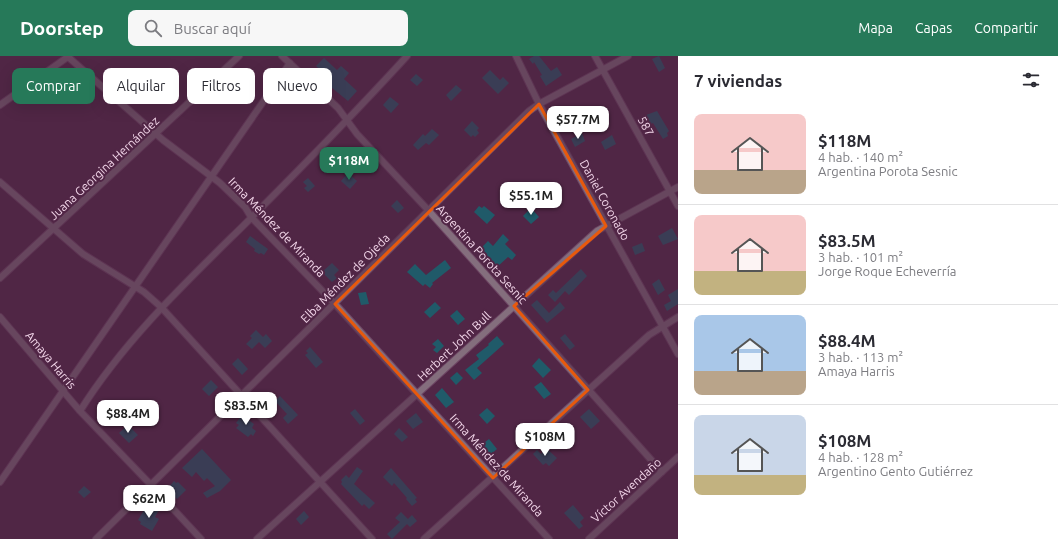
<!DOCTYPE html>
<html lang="es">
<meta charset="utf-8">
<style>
body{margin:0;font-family:Ubuntu,sans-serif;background:#f7f7f7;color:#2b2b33;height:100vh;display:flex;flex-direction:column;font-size:15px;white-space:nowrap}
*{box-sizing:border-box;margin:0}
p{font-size:13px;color:#7c7c81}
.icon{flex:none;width:22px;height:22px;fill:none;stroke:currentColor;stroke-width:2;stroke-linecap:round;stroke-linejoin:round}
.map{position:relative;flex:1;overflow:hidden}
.side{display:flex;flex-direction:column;background:#fff;width:380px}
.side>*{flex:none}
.hud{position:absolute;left:12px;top:12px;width:380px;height:36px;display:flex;gap:8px}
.price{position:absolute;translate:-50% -34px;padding:0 9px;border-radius:8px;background:#fff;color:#222;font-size:13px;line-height:26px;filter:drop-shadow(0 1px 2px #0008)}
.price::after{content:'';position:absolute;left:50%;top:24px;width:12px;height:9px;margin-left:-6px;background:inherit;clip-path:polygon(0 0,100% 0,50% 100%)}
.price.selected{background:#267959;color:#fff}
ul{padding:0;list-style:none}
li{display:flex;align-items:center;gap:12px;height:100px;padding:0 16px}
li+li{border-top:1px solid #e1e1e2}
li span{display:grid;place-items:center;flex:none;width:112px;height:80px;border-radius:8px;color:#555}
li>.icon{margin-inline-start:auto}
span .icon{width:48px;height:48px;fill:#fffc;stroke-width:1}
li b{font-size:17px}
h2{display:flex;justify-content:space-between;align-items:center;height:48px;padding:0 16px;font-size:17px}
.pill{padding:0 14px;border-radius:8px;background:#fff;box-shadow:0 4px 16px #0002;font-size:14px;line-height:36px}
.pill.selected{background:#267959;color:#fff}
header{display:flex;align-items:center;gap:24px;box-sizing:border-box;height:56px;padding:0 20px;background:#267959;color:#fff}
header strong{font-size:19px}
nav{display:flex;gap:22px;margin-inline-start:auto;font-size:14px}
.search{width:280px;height:36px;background:#f7f7f7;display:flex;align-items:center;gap:10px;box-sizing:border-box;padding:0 14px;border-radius:8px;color:#7c7c81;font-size:15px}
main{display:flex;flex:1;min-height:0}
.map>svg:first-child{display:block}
.building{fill:#205a69}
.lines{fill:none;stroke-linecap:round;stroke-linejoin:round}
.street-casing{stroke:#6e4664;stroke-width:8}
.street{stroke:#846e7d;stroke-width:6}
.marked{fill:none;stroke:#e8590c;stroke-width:3;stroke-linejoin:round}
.labels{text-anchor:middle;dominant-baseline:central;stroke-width:4;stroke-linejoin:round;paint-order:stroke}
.street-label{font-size:12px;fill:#f3d7ea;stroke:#512646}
</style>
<header>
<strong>Doorstep</strong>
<div class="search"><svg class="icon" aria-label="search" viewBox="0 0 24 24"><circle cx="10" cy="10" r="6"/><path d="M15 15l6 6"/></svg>Buscar aquí</div>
<nav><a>Mapa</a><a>Capas</a><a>Compartir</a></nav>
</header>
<main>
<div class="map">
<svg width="678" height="483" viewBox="0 0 678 483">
<rect width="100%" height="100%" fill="#512646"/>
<path class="building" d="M534 0H539L551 15 557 11 562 19 546 30 540 20 542 19 534 6 533 8 529 3Z
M659 0 665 12 659 16 652 3Z
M324 2 337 14 341 10 349 17 344 23 357 35 348 45 326 27 330 23 316 10Z
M490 14 500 24 503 21 509 27 498 38 482 22Z
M416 18 423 24 417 30 410 24Z
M456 29 462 34 451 45 446 39Z
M390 41 399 48 391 57 383 49Z
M657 55 669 75 667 77 668 80 663 83 653 67 649 69 646 65 648 63 646 59Z
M472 65 479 72 477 74 479 77 475 81 473 79 471 81 464 74Z
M432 73 439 79 429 89 426 87 418 94 413 89 423 78 425 80Z
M582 77 585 85 575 91 571 83Z
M612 79 616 88 605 94 601 86Z
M348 117 357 125 350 133 341 125Z
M308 122 315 130 308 136 304 132 307 130 303 126Z
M527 129 543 145 538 149 522 134Z
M397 144 404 152 398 157 391 150Z
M479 150 482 152 484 150 495 159 487 168 474 156Z
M531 152 539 161 531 168 523 160Z
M672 172 678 183 663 189 658 180Z
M503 178 509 184 505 188 516 199 512 204 508 201 496 212 479 194 488 185 493 190Z
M250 180 268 193 264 199 261 197 259 198 254 195 255 193 246 186Z
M642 187 645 195 635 199 632 191Z
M445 204 451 212 432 227 433 228 430 232 425 228 423 230 407 216 415 208 426 219Z
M332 207 339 214 334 219 337 222 332 226 322 216Z
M581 213 587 220 569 239 565 235 555 246 548 239 553 234 556 237Z
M659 223 665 234 658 239 652 228Z
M678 233V248L667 255 664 249 671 245 668 239Z
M366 236 369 248 361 249 358 237Z
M537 244 549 257 560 246 565 252 547 267 531 249Z
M435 246 441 252 430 262 424 256Z
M457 254 465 263 458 269 450 260Z
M256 274 263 281 266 278 272 285 265 292 259 286 252 293 246 288 252 282 250 280Z
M565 278 575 290 570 294 560 282Z
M497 280 504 288 477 312 482 317 474 324 465 314 479 303 476 299 489 289 488 288Z
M438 283 444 290 437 297 433 294 436 291 432 288Z
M310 291 323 306 316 312 305 299 308 297 306 295Z
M238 302 248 313 242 319 232 308Z
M539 302 551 314 543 322 532 310Z
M457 316 463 322 456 329 450 322Z
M211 324 218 331 209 340 202 333Z
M541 326 551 338 544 343 534 331Z
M442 332 454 346 446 352 435 339Z
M280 340 298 359 288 368 283 362 287 358 275 345Z
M487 352 495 360 487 368 479 359Z
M355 353 365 365 360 369 350 357Z
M589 353 600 365 591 373 580 361Z
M416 357 423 366 413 373 406 365Z
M242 359 254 368 252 372 256 375 253 380 251 378 248 381 236 372 239 369 236 367Z
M128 369 138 379 129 387 119 377Z
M399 372 408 381 402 386 394 378Z
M489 383 497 393 489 400 480 390Z
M546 392 557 402 549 410 546 407 543 409 533 398 537 394 541 398Z
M202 393 231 424 220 435 207 442 203 437 215 430 207 422 204 425 196 416 192 421 182 412Z
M357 411 363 415 354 428 375 447 369 453 364 448 362 450 341 428 342 426 341 424 346 419 349 422Z
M391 412 417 442 415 443 417 446 412 450 406 443 407 442 394 427 392 430 383 421Z
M174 425 176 427 178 426 186 434 177 443 167 433Z
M84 430 91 436 84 442 78 436Z
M573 449 584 462 580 466 583 470 579 473 564 457Z
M152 450 159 454 155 461 159 463 152 475 140 468 141 466 138 464 144 454 148 456Z
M304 455 309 461 301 469 296 463Z
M401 456 408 463 412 459 417 465 410 471 407 468 392 483 387 478 400 466 395 462Z"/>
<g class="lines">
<defs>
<path id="street" d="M67 0 163 84 220 127 245 151 251 161 335 248 549 483
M282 0 338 52 357 78 429 155 662 416
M516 0 539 48 678 298
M595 0 678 150
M0 49 69 0
M0 126 83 198 144 236 161 251 372 483
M0 222 239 0
M0 261 80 355 151 429 201 483
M80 355C124 285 184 228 243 170 299 114 354 58 407 0
M0 426 290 7
M96 483 529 55 539 48 628 0
M257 483 597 175 678 131
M424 483 649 279 678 261
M589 483 678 401"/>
</defs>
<use href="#street" class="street-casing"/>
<use href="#street" class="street"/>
</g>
<path d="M0 0H678V483H0ZM539 48 606 170 514 250 588 334 493 422 335 248Z" fill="#512646" fill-opacity=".55" fill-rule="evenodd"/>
<path class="marked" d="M539 48 606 170 514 250 588 334 493 422 335 248Z"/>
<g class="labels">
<g class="street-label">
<text transform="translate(646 70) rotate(61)">587</text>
<text transform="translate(104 112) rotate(-43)">Juana Georgina Hernández</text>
<text transform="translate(605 144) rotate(61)">Daniel Coronado</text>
<text transform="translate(277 171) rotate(46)">Irma Méndez de Miranda</text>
<text transform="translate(482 198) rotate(48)">Argentina Porota Sesnic</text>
<text transform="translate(345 222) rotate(-45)">Elba Méndez de Ojeda</text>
<text transform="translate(454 290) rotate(-43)">Herbert John Bull</text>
<text transform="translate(51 304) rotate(50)">Amaya Harris</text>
<text transform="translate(497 409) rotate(48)">Irma Méndez de Miranda</text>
<text transform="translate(626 434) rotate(-42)">Víctor Avendaño</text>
</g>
</g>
</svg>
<b class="price" style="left:578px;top:84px">$57.7M</b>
<b class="price selected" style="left:349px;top:125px">$118M</b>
<b class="price" style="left:531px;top:160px">$55.1M</b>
<b class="price" style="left:246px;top:370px">$83.5M</b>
<b class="price" style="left:128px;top:378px">$88.4M</b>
<b class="price" style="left:545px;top:401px">$108M</b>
<b class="price" style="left:149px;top:463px">$62M</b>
<div class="hud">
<a class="pill selected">Comprar</a>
<a class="pill">Alquilar</a>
<a class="pill">Filtros</a>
<a class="pill">Nuevo</a>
</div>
</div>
<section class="side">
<h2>7 viviendas<svg class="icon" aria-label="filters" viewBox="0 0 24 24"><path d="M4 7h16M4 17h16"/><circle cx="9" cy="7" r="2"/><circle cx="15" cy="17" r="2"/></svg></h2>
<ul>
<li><span style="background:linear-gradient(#f6c9c9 70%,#b9a48a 0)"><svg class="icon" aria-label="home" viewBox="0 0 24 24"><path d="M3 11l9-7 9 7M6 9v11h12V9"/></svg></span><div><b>$118M</b><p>4 hab. · 140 m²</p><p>Argentina Porota Sesnic</p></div></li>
<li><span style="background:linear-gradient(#f6c9c9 70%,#c2b280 0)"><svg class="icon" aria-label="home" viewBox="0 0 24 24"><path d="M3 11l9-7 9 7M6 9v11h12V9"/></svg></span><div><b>$83.5M</b><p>3 hab. · 101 m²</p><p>Jorge Roque Echeverría</p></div></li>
<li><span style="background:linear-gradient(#a9c7e8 70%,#b9a48a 0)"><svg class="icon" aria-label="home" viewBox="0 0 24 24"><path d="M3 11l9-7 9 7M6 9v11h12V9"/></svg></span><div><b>$88.4M</b><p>3 hab. · 113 m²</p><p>Amaya Harris</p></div></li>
<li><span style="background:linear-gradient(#c9d6e8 75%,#c2b280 0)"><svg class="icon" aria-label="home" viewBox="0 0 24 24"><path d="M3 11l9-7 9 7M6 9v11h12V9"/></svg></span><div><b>$108M</b><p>4 hab. · 128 m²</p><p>Argentino Gento Gutiérrez</p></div></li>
</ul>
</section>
</main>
